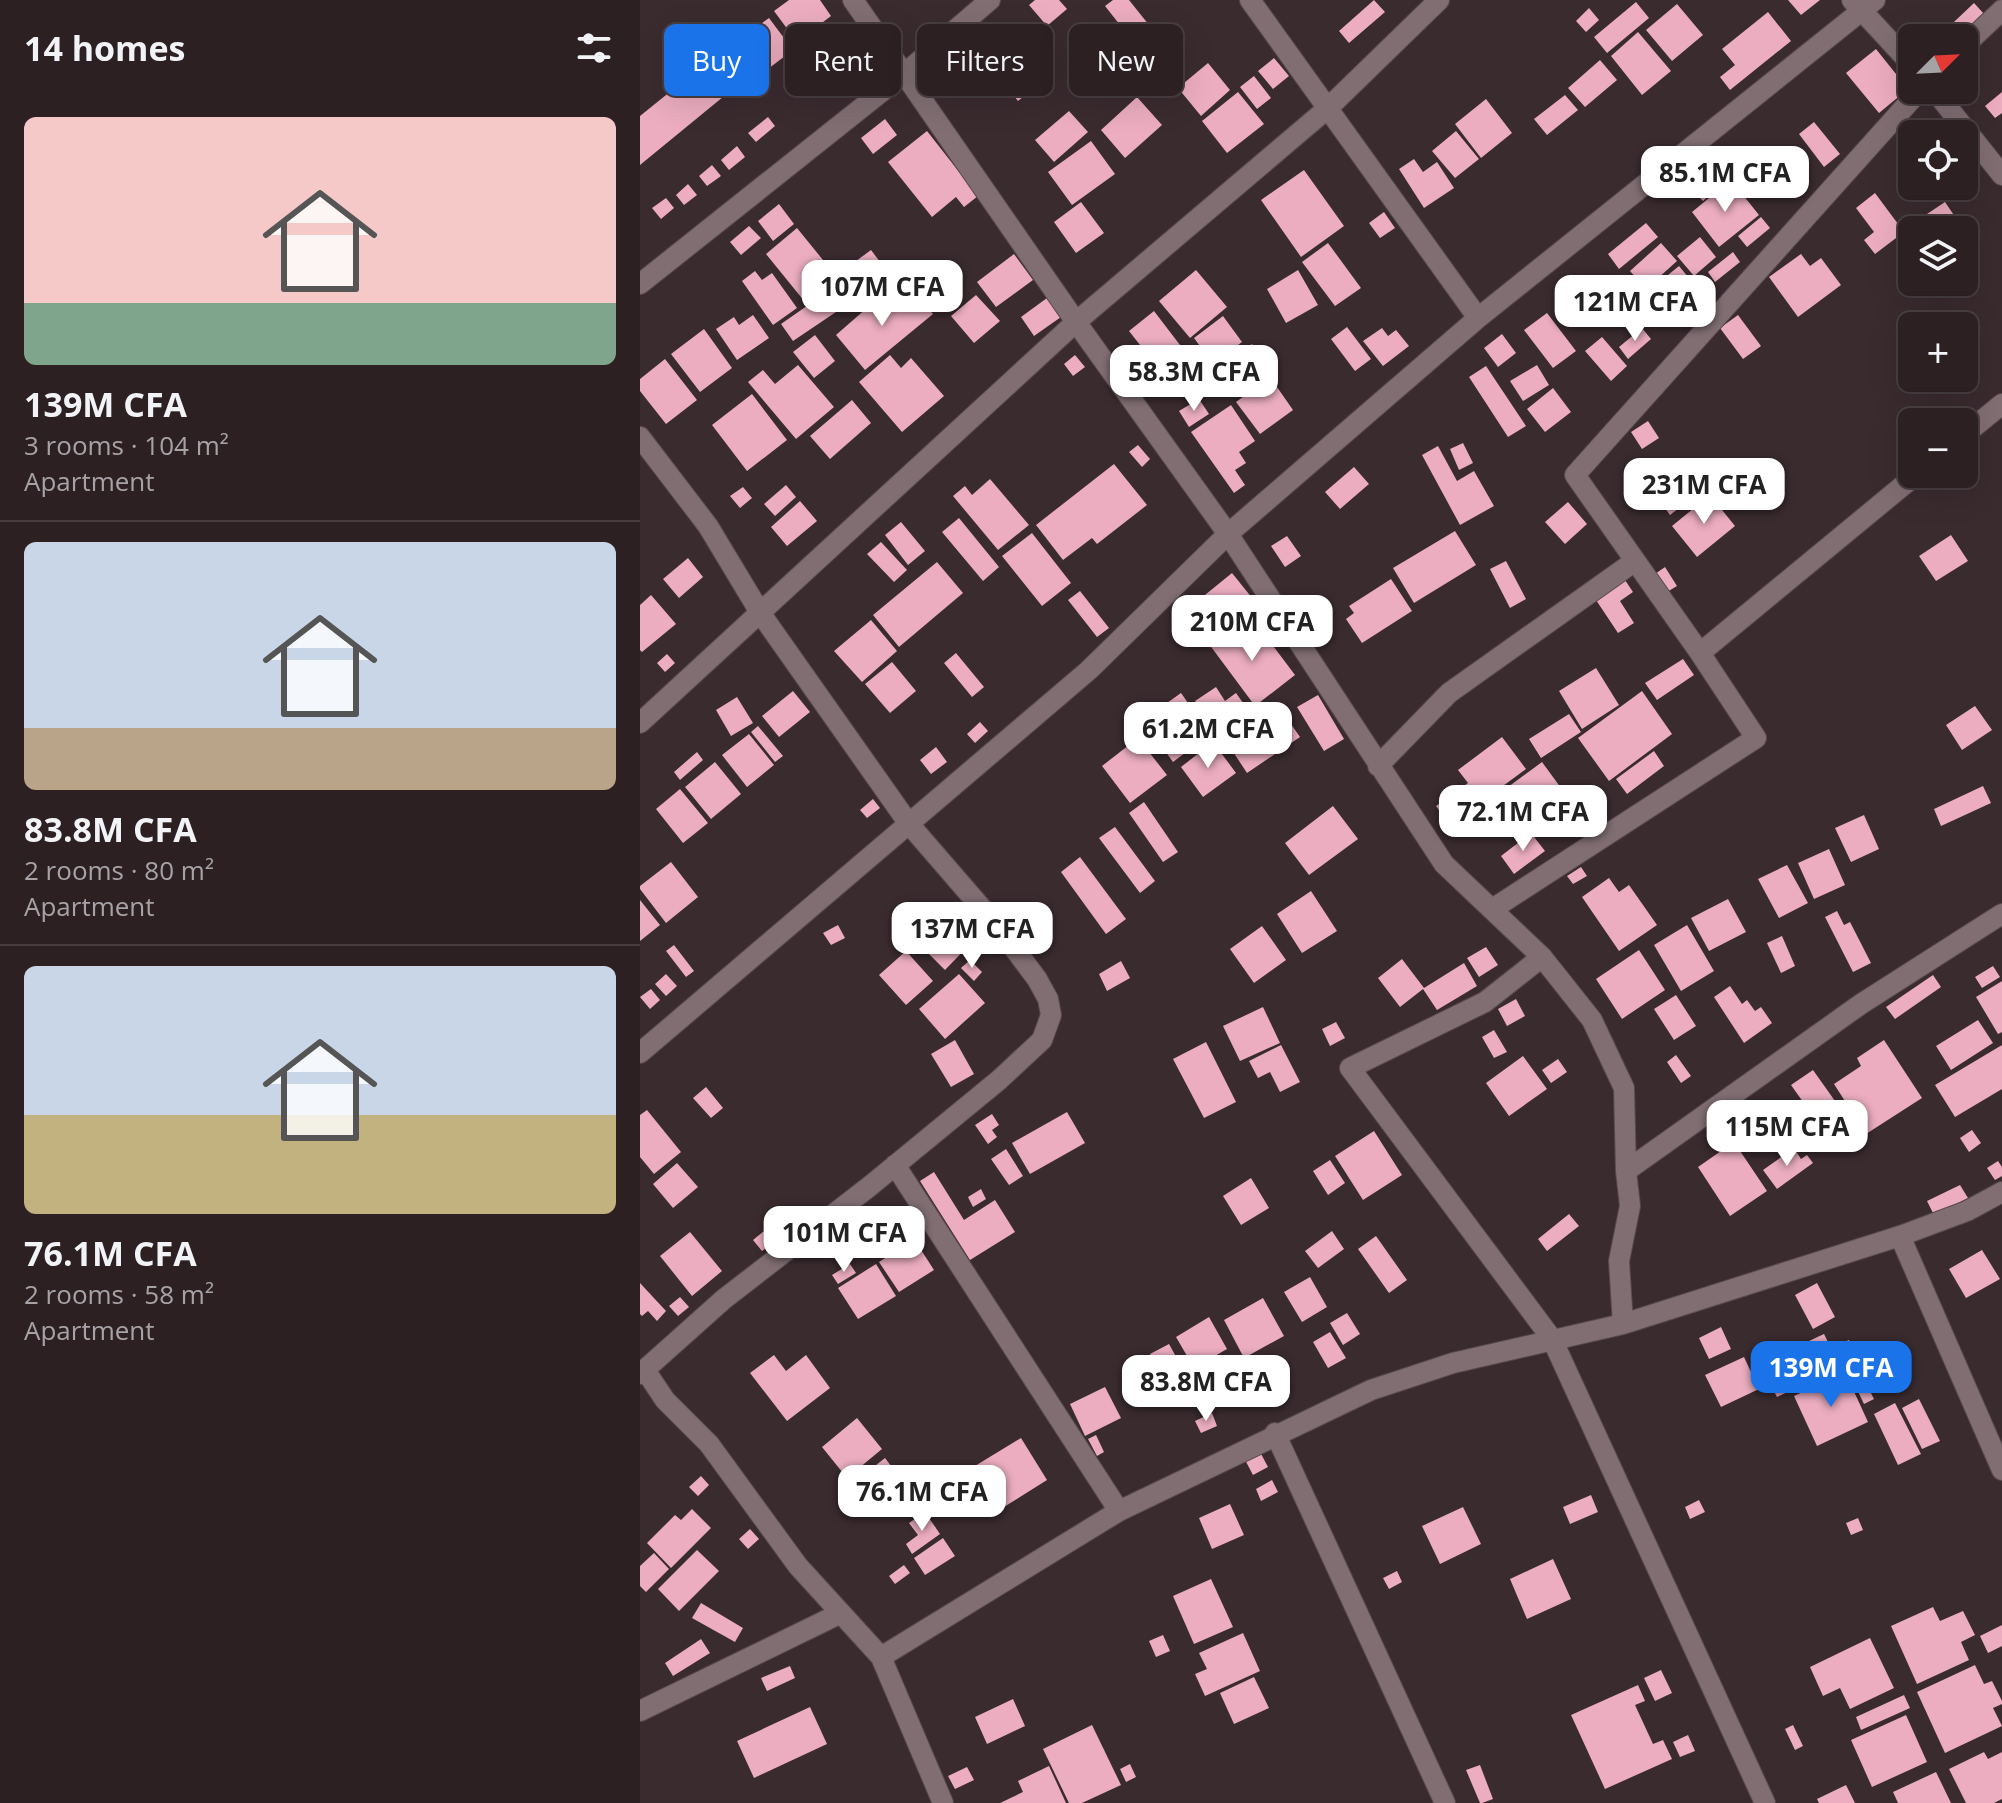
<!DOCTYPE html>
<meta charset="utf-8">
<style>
body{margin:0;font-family:"Open Sans",sans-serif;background:#382d30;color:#f1f3f6;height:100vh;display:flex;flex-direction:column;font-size:30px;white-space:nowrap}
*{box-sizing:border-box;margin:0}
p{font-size:26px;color:#a6a3a6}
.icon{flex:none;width:44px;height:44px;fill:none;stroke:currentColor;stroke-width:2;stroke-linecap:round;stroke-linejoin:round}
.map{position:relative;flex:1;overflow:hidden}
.panel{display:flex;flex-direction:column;background:#2c2023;width:640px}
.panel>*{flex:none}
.guide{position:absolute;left:24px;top:24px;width:760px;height:72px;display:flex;gap:16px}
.needle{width:52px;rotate:66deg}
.controls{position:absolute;left:1258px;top:24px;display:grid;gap:16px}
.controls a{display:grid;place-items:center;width:80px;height:80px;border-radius:12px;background:#2c2023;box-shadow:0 8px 32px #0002,0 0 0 2px #483e41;font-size:40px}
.price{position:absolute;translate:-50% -68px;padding:0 18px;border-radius:16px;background:#fff;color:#222;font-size:26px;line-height:52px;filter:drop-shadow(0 2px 4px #0008)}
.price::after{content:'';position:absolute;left:50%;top:48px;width:24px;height:18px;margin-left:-12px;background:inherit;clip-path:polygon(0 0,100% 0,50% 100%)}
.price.current{background:#1a73e8;color:#fff}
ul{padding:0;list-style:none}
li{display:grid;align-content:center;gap:16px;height:424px;padding:0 24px}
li+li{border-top:2px solid #483e41}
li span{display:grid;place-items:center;height:248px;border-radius:12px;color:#555}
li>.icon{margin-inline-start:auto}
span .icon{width:144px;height:144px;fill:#fffc;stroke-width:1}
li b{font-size:34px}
h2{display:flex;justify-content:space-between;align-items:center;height:96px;padding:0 24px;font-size:34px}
.tag{padding:0 28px;border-radius:12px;background:#2c2023;box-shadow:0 8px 32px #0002,0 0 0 2px #483e41;font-size:28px;line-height:72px}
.tag.current{background:#1a73e8;color:#fff}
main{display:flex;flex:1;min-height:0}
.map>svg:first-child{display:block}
.building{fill:#ebadbf}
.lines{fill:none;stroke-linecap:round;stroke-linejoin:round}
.minor-casing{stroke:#584a4e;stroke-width:22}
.minor{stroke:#806e73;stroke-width:20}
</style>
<main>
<section class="panel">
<h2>14 homes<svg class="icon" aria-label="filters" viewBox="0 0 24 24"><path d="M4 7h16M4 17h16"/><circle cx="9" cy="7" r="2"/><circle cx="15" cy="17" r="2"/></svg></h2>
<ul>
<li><span style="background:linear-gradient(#f6c9c9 75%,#7fa58c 0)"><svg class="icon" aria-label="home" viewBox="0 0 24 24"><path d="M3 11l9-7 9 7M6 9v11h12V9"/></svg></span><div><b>139M CFA</b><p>3 rooms · 104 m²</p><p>Apartment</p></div></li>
<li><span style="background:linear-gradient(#c9d6e8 75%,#b9a48a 0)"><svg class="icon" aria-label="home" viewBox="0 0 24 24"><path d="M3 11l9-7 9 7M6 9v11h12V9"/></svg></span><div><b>83.8M CFA</b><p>2 rooms · 80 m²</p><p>Apartment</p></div></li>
<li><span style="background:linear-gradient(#c9d6e8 60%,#c2b280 0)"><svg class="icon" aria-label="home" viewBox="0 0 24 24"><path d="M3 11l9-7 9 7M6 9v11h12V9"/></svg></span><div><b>76.1M CFA</b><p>2 rooms · 58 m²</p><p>Apartment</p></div></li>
</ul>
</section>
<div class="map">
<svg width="1362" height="1803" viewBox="0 0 1362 1803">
<rect width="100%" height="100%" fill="#3a2b2f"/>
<path class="building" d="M149 0H180L191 16 157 42 134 11Z
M395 0H419L427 9 407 26 389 5Z
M473 0H489L509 25 491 39 465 6Z
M734 0 745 12 709 43 699 31Z
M1148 0H1180L1161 15Z
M996 2 1009 18 967 53 954 37Z
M1334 3 1345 15 1321 38H1297Z
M1037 4 1063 35 1032 61 1006 30Z
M949 8 959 20 946 32 936 21Z
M1128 12 1151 41 1090 90 1080 77 1095 65 1082 49Z
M129 18 153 50 120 75 96 42Z
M515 30 542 66 521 81 495 44Z
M477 31 487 42 468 58 458 47Z
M998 32 1031 71 1002 95 971 56Z
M378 40 407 78 378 101 362 81 376 70 363 52Z
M88 45 111 74 0 165V116Z
M491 48 511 76 491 91 471 62Z
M1236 49 1268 89 1239 113 1206 73Z
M634 58 649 76 633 89 618 71Z
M960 60 977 80 945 107 928 88Z
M568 63 590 90 561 116 538 88Z
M614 76 631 98 617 109 600 87Z
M598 92 624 124 587 153 562 121Z
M1362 92V113L1355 118 1345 106Z
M925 95 938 110 907 135 894 119Z
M497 97 522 125 485 158 461 130Z
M846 99 872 133 841 158 815 124Z
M429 111 448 132 414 162 395 140Z
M128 117 135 126 116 142 108 133Z
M245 119 257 135 233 154 221 138Z
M1174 122 1200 154 1184 167 1159 134Z
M287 131 338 196 324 207 316 197 292 217 248 162Z
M816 131 839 159 815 178 792 151Z
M451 141 475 174 432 205 408 172Z
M97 146 105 157 89 170 81 160Z
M774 159 783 172 797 162 814 188 784 208 759 169Z
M1073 161 1088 178 1063 201 1047 184Z
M72 165 81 176 67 186 59 176Z
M664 170 704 226 661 257 621 200Z
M1091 180 1119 215 1079 247 1052 212Z
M48 184 57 195 44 205 36 195Z
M1235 193 1264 232 1235 254 1224 240 1234 232 1216 208Z
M26 198 34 208 21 219 12 208Z
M441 202 464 233 436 253 414 222Z
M1305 202 1324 230H1297L1287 214Z
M139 204 154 224 133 241 118 221Z
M744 212 755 228 740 238 729 223Z
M1121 217 1130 228 1107 247 1098 236Z
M1006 223 1018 237 979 269 968 254Z
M109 226 121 238 101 255 90 242Z
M157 228 196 276 165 302 126 254Z
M1060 237 1076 257 1054 276 1037 256Z
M688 243 721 288 695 306 662 262Z
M1021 243 1037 261 1006 289 990 271Z
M231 250 250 275 230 289 212 264Z
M1093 252 1100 262 1075 282 1068 272Z
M374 254 393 280 356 307 337 282Z
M1161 254 1170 266 1181 258 1201 285 1158 317 1129 277Z
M1039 266 1063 295 1030 323 1006 293Z
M556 270 587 307 550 338 519 301Z
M658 270 678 305 646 323 627 289Z
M115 271 122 280 132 273 157 308 133 325 102 281Z
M260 293 270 304 279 297 293 314 225 370 196 335 236 300 242 307Z
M184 294 196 312 153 341 141 324Z
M336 295 360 321 334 343 311 316Z
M407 298 421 317 394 336 381 317Z
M514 311 540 345 515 364 489 331Z
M907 313 936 351 913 368 884 330Z
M113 315 129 338 97 360 76 329 94 317 99 325Z
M1098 315 1121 346 1103 359 1080 328Z
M583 316 602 342 573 364 554 338Z
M707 327 731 359 715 371 691 339Z
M742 328 748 336 756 330 769 346 743 366 723 341Z
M1002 328 1011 339 988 359 979 347Z
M64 329 92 368 60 392 31 354Z
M862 334 876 353 858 367 844 348Z
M175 335 195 361 174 378 153 352Z
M962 337 987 366 971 381 945 351Z
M612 344 631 371 606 389 587 362Z
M250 355 261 368 271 358 304 396 262 432 219 382Z
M435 355 445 367 433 376 424 364Z
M25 359 57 400 26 424 0 391V379Z
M158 365 194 407 156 439 108 382 123 370 135 384Z
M897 365 909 385 883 401 870 381Z
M846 366 886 426 868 437 829 377Z
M630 377 653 410 620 434 596 402Z
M913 388 931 412 905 432 887 409Z
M112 394 147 440 107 471 72 425Z
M559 399 569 414 549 427 539 411Z
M212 400 231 423 190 459 170 436Z
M591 405 615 441 599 452 606 463 595 470 605 485 594 493 551 432Z
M1008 421 1019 438 1002 449 991 432Z
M823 443 833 463 819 470 810 449Z
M498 445 510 459 502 467 489 452Z
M798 446 817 481 834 471 854 506 820 525 782 455Z
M474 464 507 505 457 544 452 538 423 560 396 525Z
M714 467 729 484 700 509 685 492Z
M1045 472 1060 492 1030 515 1015 494Z
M350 479 389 525 358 550 313 496 325 486 332 495Z
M146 485 156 497 135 516 124 504Z
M103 487 112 498 100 508 90 496Z
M1070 495 1095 526 1057 557 1032 526Z
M160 501 177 521 147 546 131 527Z
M928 502 947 524 925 544 905 522Z
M319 518 359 567 343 581 302 532Z
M261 522 285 551 268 565 245 535Z
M815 531 836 565 774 603 753 568Z
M392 533 431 583 402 606 362 556Z
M1311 535 1328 561 1296 581 1279 556Z
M647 536 661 556 645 567 631 546Z
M241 542 267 570 254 582 227 554Z
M48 558 63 577 39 598 23 579Z
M866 561 886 599 870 608 850 569Z
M297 562 323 593 259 647 233 615Z
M1025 567 1037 586 1027 592 1015 574Z
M592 573 625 614 604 631 591 615 564 638 544 612Z
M983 577 993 592 980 601 994 623 978 633 954 597Z
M751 579 772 611 722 643 706 619 714 613 709 606Z
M440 591 469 628 457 637 428 600Z
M11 595 36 624 2 652 0 650V605Z
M231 620 257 651 222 682 194 651Z
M595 624 605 638 619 627 655 675 615 706 569 644Z
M316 653 344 687 332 697 304 663Z
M27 654 35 663 25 672 17 663Z
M1043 659 1054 675 1017 700 1005 683Z
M252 662 276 691 250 713 225 684Z
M956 668 979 705 942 729 919 691Z
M576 687 585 701 596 693 606 707 574 729 555 701Z
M153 691 170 712 139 737 122 716Z
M1002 691 1032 734 969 781 938 738Z
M541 693 570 734 533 762 503 720Z
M678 695 704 739 684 751 657 707Z
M97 697 113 723 91 736 76 710Z
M624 706 629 714 639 707 660 737 607 773 580 732 606 714 608 717Z
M1335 706 1352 730 1322 750 1306 725Z
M929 714 941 732 901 758 889 739Z
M340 722 348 731 335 743 327 734Z
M118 726 143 756 135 762 111 732Z
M109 734 134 765 107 787 82 755Z
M862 737 886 769 810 825 796 806 828 783 818 770Z
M498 738 527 775 490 803 462 766Z
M573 742 596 773 563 797 541 767Z
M296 747 307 762 291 774 280 760Z
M1014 751 1024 766 987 794 976 779Z
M57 752 63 760 40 780 34 772Z
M75 762 101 794 71 819 45 787Z
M902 762 921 788 887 813 868 787Z
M1343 786 1351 803 1301 826 1294 809Z
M40 789 68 823 43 843 16 809Z
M233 799 240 808 227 818 220 810Z
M504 802 538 852 523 862 489 813Z
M693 806 718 839 669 875 645 843Z
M936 811 944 822 933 831 925 820Z
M1224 815 1239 849 1211 862 1195 828Z
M475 827 515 881 500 893 459 838Z
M891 833 905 851 874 874 861 856Z
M1189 849 1205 885 1174 899 1158 863Z
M440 857 486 919 466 934 421 872Z
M31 862 58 897 26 923 0 889V886Z
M1147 865 1168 903 1139 918 1118 879Z
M941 867 947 876 933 884 927 876Z
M969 878 979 892 989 885 1017 925 979 951 942 897Z
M671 891 697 931 662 953 637 914Z
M1088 899 1106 932 1069 951 1051 918Z
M0 900 20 925 0 941Z
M303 911 334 940 305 970 275 940Z
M1197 911 1204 925 1210 922 1231 963 1213 972 1185 917Z
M198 925 205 938 191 945 183 933Z
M1047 925 1074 971 1041 991 1014 945Z
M622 926 646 960 614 983 590 949Z
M1142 936 1155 966 1141 973 1127 943Z
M34 945 54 971 46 977 26 951Z
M846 947 858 965 839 977 827 958Z
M999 950 1025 990 982 1019 956 979Z
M266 951 293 981 266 1005 239 975Z
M762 959 784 988 824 963 837 986 797 1010 783 989 760 1007 738 978Z
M330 960 342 972 334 981 321 968Z
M481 961 490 978 467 991 459 974Z
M1353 966 1360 977 1342 988 1335 977Z
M26 974 37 986 26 996 15 984Z
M319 974 345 1003 305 1039 279 1009Z
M1293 975 1301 987 1255 1019 1246 1007Z
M1362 981V1032L1358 1034 1336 997Z
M1090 986 1102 1004 1107 1000 1115 1011 1121 1007 1132 1023 1104 1043 1074 997Z
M11 989 20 1000 10 1009 0 997Z
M1036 995 1056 1026 1034 1040 1014 1009Z
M876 999 885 1016 867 1026 858 1009Z
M623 1007 640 1043 600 1061 583 1026Z
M1338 1020 1353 1043 1311 1070 1296 1046Z
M696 1022 705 1038 690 1046 682 1029Z
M854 1030 867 1052 854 1058 842 1037Z
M315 1040 334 1074 311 1087 291 1054Z
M1244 1040 1282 1098 1226 1134 1194 1084 1221 1066 1217 1058Z
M566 1042 596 1102 564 1118 533 1059Z
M641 1045 660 1082 640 1092 630 1072 618 1078 609 1061Z
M1362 1045V1089L1315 1117 1295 1085Z
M1036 1055 1051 1076 1041 1083 1027 1062Z
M883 1056 907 1089 869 1116 846 1083Z
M918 1059 927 1072 911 1083 902 1070Z
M1173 1070 1217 1132 1195 1147 1151 1085Z
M66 1087 83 1108 71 1118 53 1098Z
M1160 1108 1172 1124 1139 1150 1120 1126 1135 1115 1141 1122Z
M7 1110 41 1152 14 1174 0 1157V1115Z
M427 1112 445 1143 390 1174 372 1143Z
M352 1114 359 1125 352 1130 357 1137 348 1144 335 1125Z
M1332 1130 1341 1143 1329 1152 1320 1138Z
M734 1131 762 1175 723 1200 695 1156Z
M1094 1142 1127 1191 1090 1216 1058 1167Z
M1154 1148 1161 1159 1167 1155 1173 1163 1137 1189 1123 1170Z
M366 1149 383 1176 369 1185 351 1159Z
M690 1160 705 1183 688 1195 673 1171Z
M1358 1161 1362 1167V1176L1355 1180 1347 1168Z
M37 1163 58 1187 33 1208 13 1184Z
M294 1172 324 1220 355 1200 375 1232 330 1260 280 1181Z
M611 1178 629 1208 601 1225 583 1196Z
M1320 1185 1328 1198 1294 1215 1287 1201Z
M341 1189 346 1199 333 1207 328 1197Z
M929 1214 939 1226 907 1251 898 1239Z
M223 1220 230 1229 214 1242 207 1233Z
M129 1227 138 1239 122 1251 113 1240Z
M692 1231 704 1249 678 1268 665 1251Z
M50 1232 82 1271 52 1296 20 1256Z
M736 1236 767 1280 749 1293 718 1249Z
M245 1237 252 1248 237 1257 230 1247Z
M274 1239 294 1270 259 1292 239 1262Z
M1342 1250 1360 1279 1326 1298 1309 1269Z
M210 1264 216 1273 198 1284 192 1275Z
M236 1264 256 1296 218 1319 198 1288Z
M670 1277 687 1307 662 1322 644 1292Z
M0 1283 26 1311 17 1321 8 1311 2 1316 0 1314Z
M1177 1283 1195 1317 1173 1329 1155 1295Z
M40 1297 49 1307 38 1316 29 1306Z
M623 1298 644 1336 604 1358 584 1320Z
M707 1313 720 1334 703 1345 690 1323Z
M569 1317 587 1349 554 1368 536 1337Z
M1081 1327 1091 1349 1069 1359 1059 1338Z
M690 1332 706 1358 688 1368 673 1342Z
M1184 1334 1191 1348 1209 1340 1217 1355 1184 1371 1169 1341Z
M1163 1343 1179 1377 1137 1397 1125 1374 1151 1362 1146 1352Z
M529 1344 544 1371 525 1381 510 1354Z
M134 1355 146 1371 166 1355 190 1388 147 1421 110 1373Z
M1104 1357 1119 1389 1081 1407 1065 1375Z
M1219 1370 1234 1399 1224 1404 1210 1375Z
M1205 1372 1228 1422 1177 1446 1154 1396Z
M465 1387 481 1418 445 1436 430 1404Z
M1279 1399 1300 1441 1282 1449 1262 1408Z
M1255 1403 1281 1454 1258 1465 1234 1414Z
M572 1413 577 1426 561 1433 555 1421Z
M217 1418 242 1449 207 1478 182 1447Z
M456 1435 464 1452 457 1456 448 1439Z
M381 1438 407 1480 356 1512 330 1469Z
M619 1450 628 1467 613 1475 604 1458Z
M245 1458 264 1483 222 1517 202 1492Z
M61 1476 69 1485 58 1496 49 1487Z
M632 1480 638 1492 621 1501 616 1489Z
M951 1495 958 1512 930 1524 923 1507Z
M1059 1500 1065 1512 1050 1519 1045 1507Z
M590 1504 604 1535 572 1549 559 1518Z
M823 1507 841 1544 800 1564 782 1526Z
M52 1509 71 1528 31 1568 7 1543 35 1515 41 1520Z
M285 1512 300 1534 272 1554 266 1544 278 1535 269 1523Z
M1218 1518 1223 1530 1211 1535 1206 1523Z
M110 1529 119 1539 108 1549 99 1539Z
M303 1538 315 1556 285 1575 274 1558Z
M57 1550 79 1571 39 1611 18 1589Z
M14 1553 29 1569 6 1592 0 1586V1566Z
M913 1559 931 1599 887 1619 870 1579Z
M264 1565 270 1573 255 1584 249 1576Z
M757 1571 762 1582 749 1589 743 1578Z
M571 1579 593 1627 554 1644 533 1596Z
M61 1603 103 1628 95 1642 52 1618Z
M1293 1607 1300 1621 1323 1611 1335 1635 1321 1642 1329 1660 1277 1684 1251 1626Z
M1362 1625V1646L1348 1653 1340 1636Z
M603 1633 620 1671 565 1696 555 1674 567 1669 559 1653Z
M523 1635 530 1651 516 1657 509 1641Z
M1230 1638 1254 1688 1210 1709 1200 1688 1183 1696 1170 1667Z
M61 1639 70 1653 33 1676 25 1663Z
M1335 1665 1344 1684 1352 1681 1362 1701V1704L1353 1708 1362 1726 1305 1753 1277 1692Z
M150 1666 155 1678 127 1691 121 1678Z
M1021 1670 1032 1693 1015 1701 1004 1678Z
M614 1677 629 1708 594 1724 580 1693Z
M998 1685 1005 1701 995 1705 1013 1744 1023 1740 1032 1759 965 1789 931 1715Z
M1264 1695 1270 1708 1221 1730 1216 1717Z
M373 1699 385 1726 347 1744 335 1717Z
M170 1707 187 1744 114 1778 97 1741Z
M1266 1715 1287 1762 1232 1787 1211 1740Z
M452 1725 481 1785 442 1803H429L403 1749Z
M1153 1725 1163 1746 1155 1750 1145 1729Z
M1048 1735 1055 1751 1040 1757 1033 1742Z
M1344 1752 1348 1759 1362 1752V1799L1354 1803H1326L1309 1769Z
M490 1764 496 1777 486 1782 480 1769Z
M840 1765 853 1799 842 1803H840L826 1770Z
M409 1766 426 1803H360L383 1792 378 1781Z
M327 1767 334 1780 315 1789 308 1776Z
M1296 1772 1311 1803H1258L1253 1792Z
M1206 1785 1215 1803H1179L1177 1799Z"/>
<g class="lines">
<defs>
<path id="minor" d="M213 0 436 322 588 534 804 864 902 957 952 1020 984 1088 986 1171 990 1206 979 1261 983 1324
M610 0 838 318
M1212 0 1272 65
M1324 46 1362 10
M1294 90 1362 175
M0 284 264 74 350 0
M1324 435 1362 404
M0 437 68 526 121 614 269 824 359 928 397 979 408 999 411 1015 402 1040 359 1080 230 1186 84 1299 0 1374
M1060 653 1277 474
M0 723 436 322 688 108 799 0
M738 766 809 693 995 561
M854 908 1116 738 1060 653 935 475 1280 90
M902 957 845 1002 710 1068 912 1339 1125 1803
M0 1053 449 670 588 534 838 318 1235 0
M255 1165 479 1511
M986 1171 1221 1004 1362 914
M1260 1236 1362 1470
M5 1370 25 1400 69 1444 158 1566 241 1657 303 1803
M635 1433 805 1803
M241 1657 479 1511 731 1390 813 1363 983 1324 1260 1236 1327 1211 1362 1192
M0 1711 201 1613"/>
</defs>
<use href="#minor" class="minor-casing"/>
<use href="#minor" class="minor"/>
</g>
</svg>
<div class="controls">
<a><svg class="needle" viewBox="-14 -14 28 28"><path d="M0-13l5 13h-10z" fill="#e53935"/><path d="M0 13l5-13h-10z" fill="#a6a3a6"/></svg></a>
<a><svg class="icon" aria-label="locate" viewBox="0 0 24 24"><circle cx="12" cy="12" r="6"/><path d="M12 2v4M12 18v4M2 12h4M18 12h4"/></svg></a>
<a><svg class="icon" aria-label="layers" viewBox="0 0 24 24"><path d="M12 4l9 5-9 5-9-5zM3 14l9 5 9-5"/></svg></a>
<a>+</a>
<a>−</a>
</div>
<b class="price" style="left:1085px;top:214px">85.1M CFA</b>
<b class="price" style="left:242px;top:328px">107M CFA</b>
<b class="price" style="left:995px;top:343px">121M CFA</b>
<b class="price" style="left:554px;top:413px">58.3M CFA</b>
<b class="price" style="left:1064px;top:526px">231M CFA</b>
<b class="price" style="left:612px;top:663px">210M CFA</b>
<b class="price" style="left:568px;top:770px">61.2M CFA</b>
<b class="price" style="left:883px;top:853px">72.1M CFA</b>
<b class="price" style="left:332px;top:970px">137M CFA</b>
<b class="price" style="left:1147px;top:1168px">115M CFA</b>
<b class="price" style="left:204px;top:1274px">101M CFA</b>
<b class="price current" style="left:1191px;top:1409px">139M CFA</b>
<b class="price" style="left:566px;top:1423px">83.8M CFA</b>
<b class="price" style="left:282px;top:1533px">76.1M CFA</b>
<div class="guide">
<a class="tag current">Buy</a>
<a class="tag">Rent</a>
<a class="tag">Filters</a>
<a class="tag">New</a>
</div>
</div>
</main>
